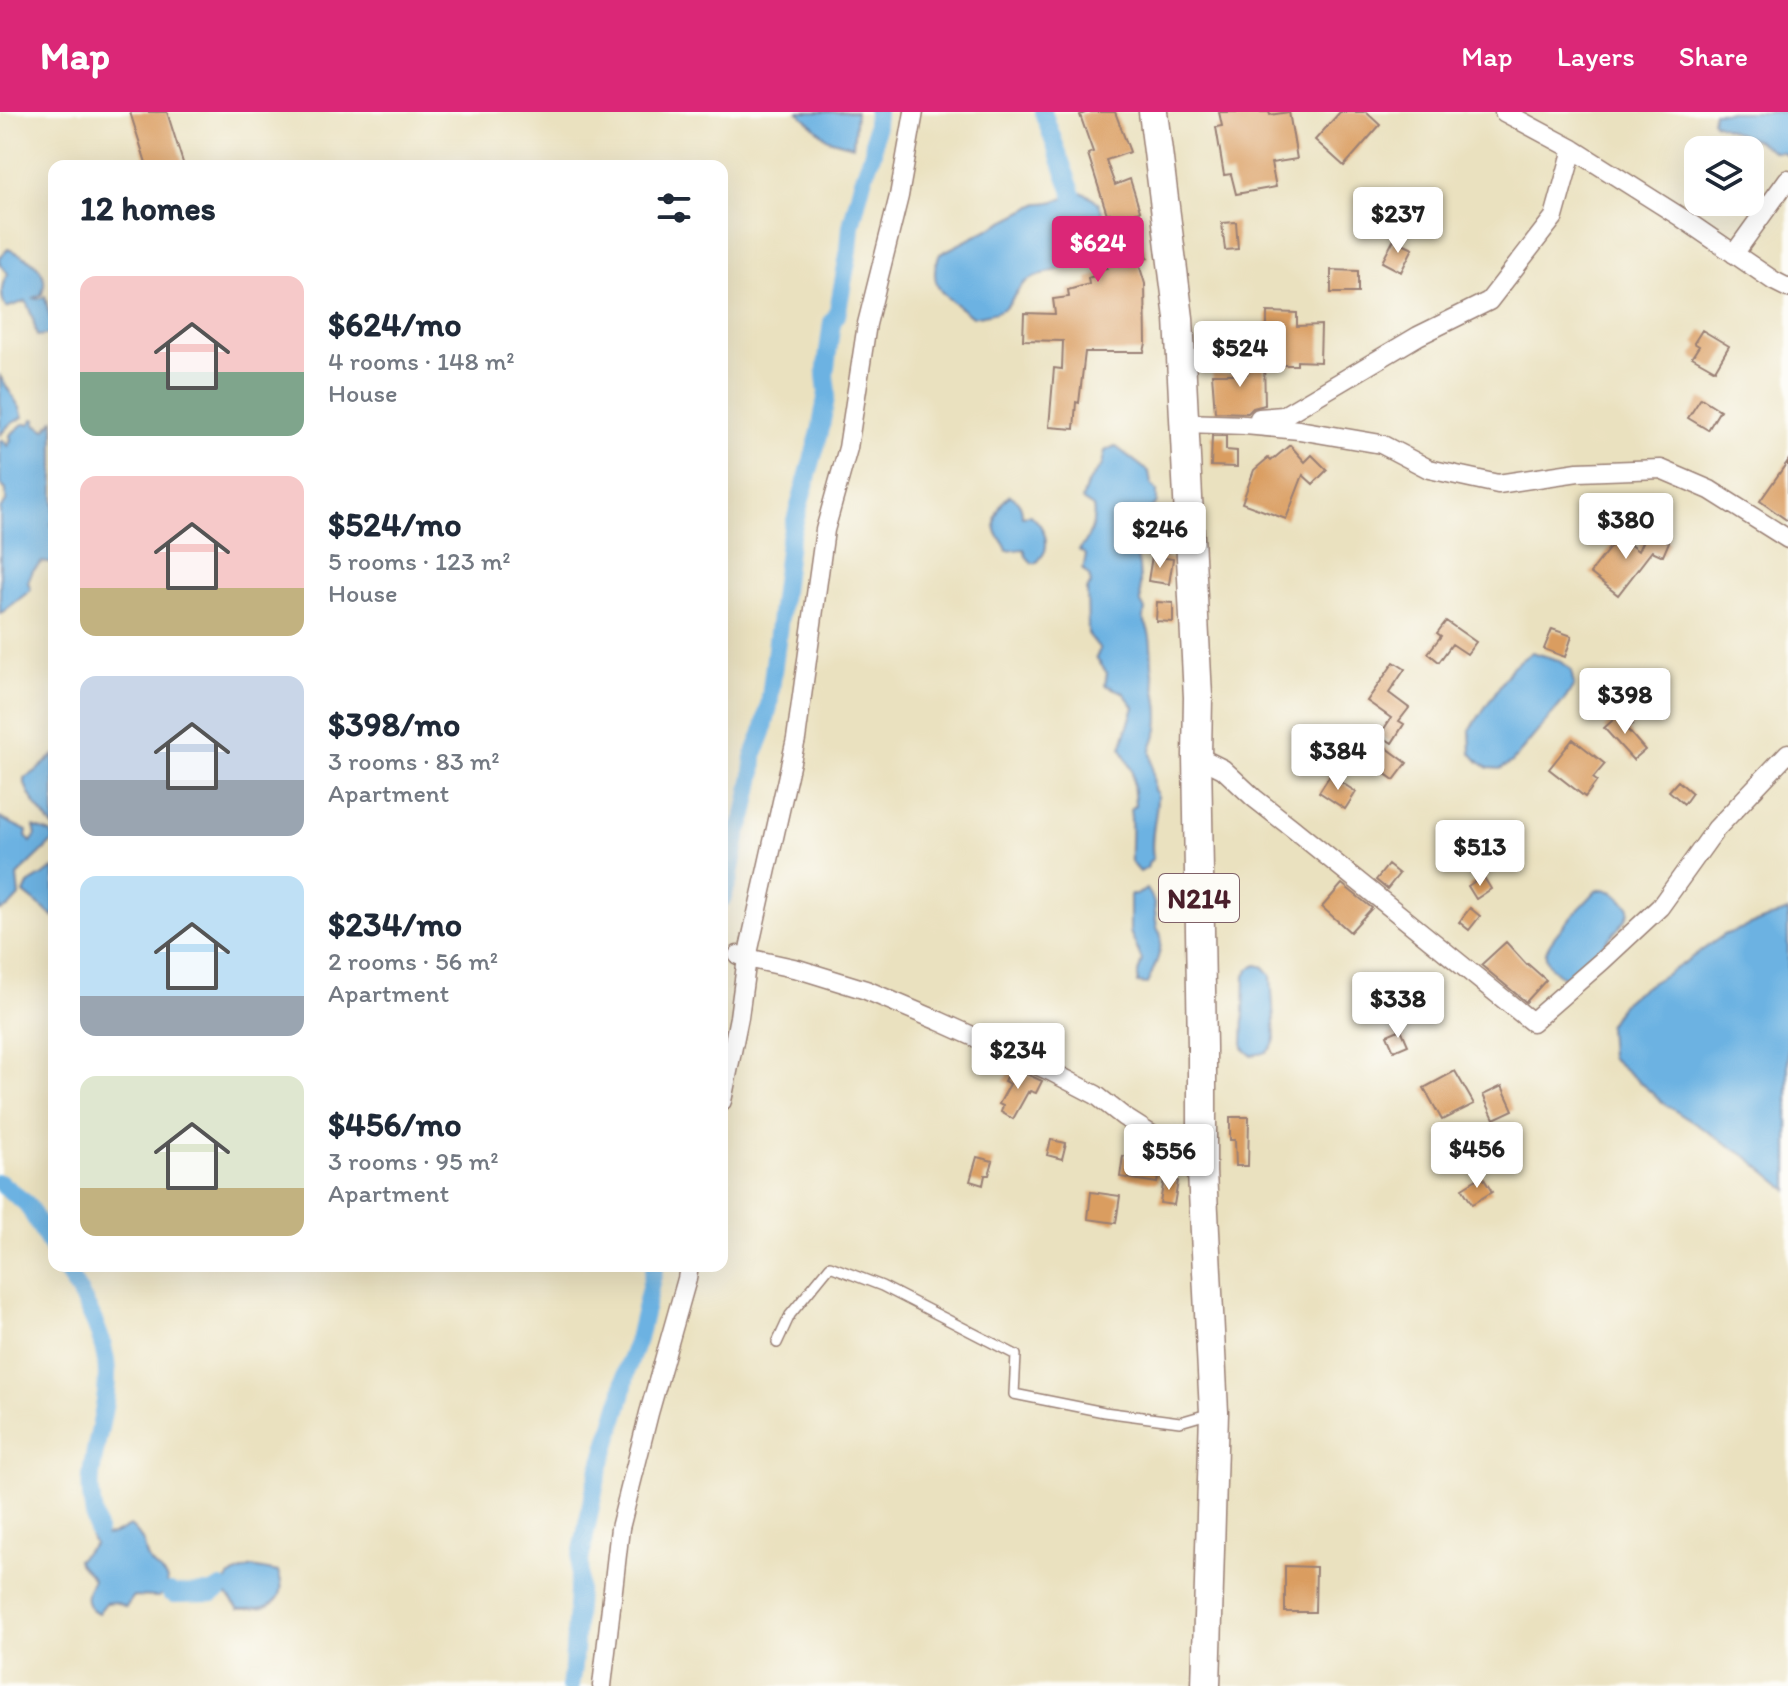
<!DOCTYPE html>
<meta charset="utf-8">
<style>
body{margin:0;font-family:Itim,sans-serif;background:#f6f6f7;color:#1f2937;height:100vh;display:flex;flex-direction:column;font-size:30px;white-space:nowrap}
*{box-sizing:border-box;margin:0}
p{font-size:26px;color:#747a83}
.icon{flex:none;width:44px;height:44px;fill:none;stroke:currentColor;stroke-width:2;stroke-linecap:round;stroke-linejoin:round}
.map{position:relative;flex:1;overflow:hidden}
.side{position:absolute;left:48px;top:48px;width:680px;height:1112px;display:flex;flex-direction:column;background:#fff;border-radius:16px;box-shadow:0 8px 32px #0002}
.side>*{flex:none}
.buttons{position:absolute;left:1684px;top:24px;display:grid;gap:16px}
.buttons a{display:grid;place-items:center;width:80px;height:80px;border-radius:16px;background:#fff;box-shadow:0 8px 32px #0002;font-size:40px}
.price{position:absolute;translate:-50% -68px;padding:0 18px;border-radius:8px;background:#fff;color:#222;font-size:26px;line-height:52px;filter:drop-shadow(0 2px 4px #0008)}
.price::after{content:'';position:absolute;left:50%;top:48px;width:24px;height:18px;margin-left:-12px;background:inherit;clip-path:polygon(0 0,100% 0,50% 100%)}
.price.selected{background:#db2777;color:#fff}
ul{padding:0;list-style:none}
li{display:flex;align-items:center;gap:24px;height:200px;padding:0 32px}
li span{display:grid;place-items:center;flex:none;width:224px;height:160px;border-radius:16px;color:#555}
li>.icon{margin-inline-start:auto}
span .icon{width:96px;height:96px;fill:#fffc;stroke-width:1}
li b{font-size:34px}
h2{display:flex;justify-content:space-between;align-items:center;height:96px;padding:0 32px;font-size:34px}
header{display:flex;align-items:center;gap:48px;box-sizing:border-box;height:112px;padding:0 40px;background:#db2777;color:#fff}
header strong{font-size:38px}
nav{display:flex;gap:44px;margin-inline-start:auto;font-size:28px}
.map>svg:first-child{display:block}
.water{fill:#6cb2e2;stroke:#5b6886;stroke-width:2}
.lines{fill:none;stroke-linecap:round;stroke-linejoin:round}
.canal{stroke:#6cb2e2;stroke-width:18}
.building{fill:#da9d61}
.service-casing{stroke:#9a8075;stroke-width:12}
.minor-casing{stroke:#9a8075;stroke-width:21}
.trunk-casing{stroke:#9a8075;stroke-width:31}
.service{stroke:#fff;stroke-width:9}
.minor{stroke:#fff;stroke-width:18}
.trunk{stroke:#fff;stroke-width:28}
.labels{text-anchor:middle;dominant-baseline:central;stroke-width:6;stroke-linejoin:round;paint-order:stroke}
.shield{fill:#fdfcf7;stroke:#806168;stroke-width:2}
.shield-label{font-size:28px;font-weight:bold;fill:#4a1f2b}
</style>
<header>
<strong>Map</strong>
<nav><a>Map</a><a>Layers</a><a>Share</a></nav>
</header>
<div class="map">
<svg width="1788" height="1574" viewBox="0 0 1788 1574">
<rect width="100%" height="100%" fill="#fdfcf7"/>
<filter id="ink" filterUnits="userSpaceOnUse"><feTurbulence type="fractalNoise" baseFrequency=".0125" numOctaves="2"/><feDisplacementMap in="SourceGraphic" scale="16" xChannelSelector="R" yChannelSelector="G"/><feConvolveMatrix kernelMatrix="1 2 1 2 8 2 1 2 1" color-interpolation-filters="sRGB"/></filter>
<filter id="wash" filterUnits="userSpaceOnUse"><feTurbulence type="fractalNoise" baseFrequency=".006" numOctaves="4" result="noise"/><feDisplacementMap in="SourceGraphic" scale="32" xChannelSelector="R" yChannelSelector="G"/><feGaussianBlur stdDeviation="1.8" result="paint"/><feColorMatrix in="noise" values="0 0 0 0 0 0 0 0 0 0 0 0 0 0 0 0 0 1.4 0 .05"/><feComposite in="paint" operator="in"/></filter>
<g filter="url(#wash)">
<rect width="100%" height="100%" fill="#eae1bf"/>
<path class="water" d="M798 0H856L853 34 828 27Z
M1714 0H1788V44L1782 40H1775L1757 29 1714 11 1712 8Z
M1083 81C1098 87 1101 92 1104 108 1113 159 1057 151 1027 169 1016 175 1013 191 1003 197 995 202 981 203 972 205 948 184 924 178 940 142L1039 91C1054 92 1067 84 1083 81Z
M8 137C20 142 43 152 44 168 45 173 43 177 42 182L34 186 36 187 45 185 54 222 37 224 33 207 26 189 6 196C0 184 0 173 8 162L0 152V145Z
M0 264 20 296 23 305 9 313 0 323Z
M33 307 36 308 35 311 45 318 54 308V408L51 412 54 416V452L42 450 33 458 28 470 31 478 0 502V397L6 390V378L0 372V329L2 328 8 334 11 328 10 323 23 312H30Z
M1115 334 1149 360 1151 372 1157 379V391L1140 406 1135 437 1139 454 1141 491 1145 498 1143 507C1154 523 1150 542 1153 561 1156 579 1161 598 1158 617 1157 625 1151 631 1151 640 1151 653 1154 665 1154 678L1157 681C1158 703 1149 724 1153 746L1149 750 1147 756 1140 760 1131 750C1130 732 1133 715 1130 697L1135 693 1132 659 1121 636 1134 595 1123 580 1105 573 1107 561 1096 546 1100 537 1088 522 1087 478 1091 471 1089 464 1083 458 1086 443 1079 438C1089 428 1096 409 1093 395L1082 388 1087 372 1102 353 1105 339Z
M1010 383C1019 389 1022 394 1022 404L1030 403C1041 411 1049 425 1045 439 1043 444 1039 447 1037 451H1032L1026 444 1024 437 1007 439C1005 431 1000 428 997 421 991 407 1000 391 1010 383Z
M1532 540 1558 548 1571 558 1574 573 1566 586 1512 650 1500 657 1488 656 1479 650 1471 641 1470 618 1513 554Z
M54 643V716C43 702 26 684 24 666L35 660Z
M0 706 27 719 26 725 31 730 36 723 34 715 51 721 54 728 17 764 19 784 8 796 0 799Z
M54 756V805L24 781 28 772Z
M1147 777C1157 790 1154 801 1157 815 1160 824 1161 818 1161 827 1161 843 1153 858 1147 872L1138 871V861L1142 848 1130 820V783H1136Z
M1604 777 1613 780 1629 794V800L1625 809 1576 862C1571 864 1569 866 1564 865 1555 862 1544 849 1546 840 1550 824 1584 793 1596 779Z
M1788 799V1078L1749 1046 1666 993 1610 945 1608 914 1621 893 1636 880 1678 855 1724 823Z
M1257 853 1264 855 1271 863 1275 927C1272 940 1264 942 1251 943L1243 936 1245 864 1249 857Z
M130 1414C135 1418 140 1424 143 1430 146 1436 145 1443 149 1448 158 1462 179 1465 159 1485L134 1484 126 1495 115 1490 106 1491 98 1501C81 1493 86 1481 93 1467 88 1460 80 1455 77 1448L94 1432 90 1423 101 1416 104 1424 112 1423Z
M252 1455 278 1460C291 1492 265 1498 239 1497L221 1476 230 1464Z"/>
<g class="lines">
<path class="canal" d="M1043 0 1073 83
M722 787 729 767 738 720 745 703 753 663 754 643 763 620 769 594 789 430 820 320 827 280 825 263 832 210 837 203 849 138 851 114 863 67 873 40 877 1
M0 1071 27 1092 54 1139
M63 1154C81 1182 101 1215 106 1249 111 1287 95 1327 91 1364 89 1384 94 1400 97 1419
M170 1480 174 1482 213 1481 221 1476
M570 1574 573 1555 580 1449 591 1394 596 1370 622 1284 627 1257 638 1227 655 1154"/>
</g>
<g id="blocks">
<path class="building" d="M130 0H167L184 54H147Z
M1087 0H1115L1130 40 1106 48 1115 73 1130 67 1140 99 1136 100 1148 146 1138 149 1145 172 1146 231 1144 240H1085L1079 291 1076 290 1074 317 1049 315 1054 256 1062 257 1063 229 1023 228 1024 201 1055 202 1053 187 1069 185 1068 178 1089 172 1088 166 1100 162 1099 157 1107 156 1105 148 1125 141 1116 115H1115L1110 101 1107 102 1088 42 1093 40 1080 3Z
M1219 0H1269L1270 3 1289 0 1297 47 1271 51 1276 75 1236 82 1231 62 1224 63 1216 15 1222 14Z
M1340 0H1366L1380 13 1344 54 1315 28Z
M1236 110 1238 137 1225 138 1222 111Z
M1394 127 1413 136 1401 160 1382 150Z
M1331 158 1358 159V181H1331Z
M1267 200 1297 201V214L1321 213 1320 250 1297 249V253H1267Z
M1702 218 1729 234 1715 258 1692 245 1699 234 1694 231Z
M1247 247H1264L1265 293 1253 296 1248 301 1215 300 1212 262H1247Z
M1701 286 1720 298 1708 318 1688 306Z
M1212 324H1226V338L1237 339V355L1211 354Z
M1290 333 1305 350 1312 343 1327 358 1313 372 1303 363 1286 407 1242 391 1254 358 1268 346 1271 349Z
M1788 349V409L1760 389Z
M1647 419 1669 430 1663 444 1652 439 1618 483 1590 461 1619 424 1638 439Z
M1152 444 1173 447 1169 472 1148 469Z
M1157 490 1173 491V510L1156 509Z
M1446 509 1476 530 1467 542 1452 532 1439 550 1428 541 1441 524 1437 521Z
M1552 517 1572 524 1565 545 1544 537Z
M1394 550 1405 557 1389 581 1409 596 1399 609 1404 612 1392 631 1380 623 1391 606 1367 589Z
M1623 599 1633 612 1627 617 1645 638 1633 648 1604 616Z
M1573 627 1605 652 1593 666 1597 669 1585 685 1549 657Z
M1379 630 1407 651 1394 668 1366 648Z
M1330 663 1356 680 1345 697 1319 680Z
M1678 669 1692 681 1684 692 1669 679Z
M1388 753 1399 762 1387 777 1376 768Z
M1483 764 1491 777 1476 787 1468 774Z
M1342 772 1372 796 1350 820 1322 795Z
M1470 796 1480 804 1469 818 1459 810Z
M1506 830 1527 853 1528 852 1546 868 1526 890 1481 853Z
M1401 917 1408 933 1394 939 1387 923Z
M1011 955 1042 969 1036 981 1030 979 1029 981 1028 980 1013 1007 1001 1000 1003 994 999 992 1010 972 1004 969Z
M1455 959 1474 992 1442 1008 1424 976Z
M1502 974 1513 998 1494 1007 1483 983Z
M1230 1005H1249L1248 1054H1236L1235 1028H1230Z
M1051 1028 1066 1031 1062 1047 1047 1043Z
M1123 1044 1161 1051 1157 1071 1120 1065Z
M977 1045 993 1049 989 1063H985L983 1073 970 1069Z
M1482 1064 1492 1080 1472 1092 1462 1076Z
M1164 1067 1178 1069 1174 1093 1160 1091Z
M1091 1080 1120 1084 1116 1111 1088 1107Z
M1285 1454 1316 1455 1315 1500H1285Z"/>
</g>
</g>
<g filter="url(#ink)">
<use href="#blocks" fill-opacity="0" stroke="#9a8075" stroke-width="2"/>
<g class="lines">
<defs>
<path id="service" d="M777 1231 790 1203 830 1154 882 1174 1016 1243 1014 1282 1104 1300 1180 1310 1211 1301"/>
<path id="minor" d="M1504 0 1573 37 1682 106 1774 169 1788 176
M1734 142 1788 67
M1259 306 1283 304 1418 224 1489 189 1554 105 1573 37
M1184 311 1245 313 1299 318 1381 332 1429 357 1498 372 1578 360 1661 357 1710 378 1788 427
M1197 644 1223 657 1254 686 1291 715 1532 910 1602 849 1660 795 1716 717 1788 641
M738 843 747 846 798 857 866 878 939 909 1052 960 1096 983 1124 1005 1168 1033 1202 1060
M722 989 739 905 747 846 796 627 825 418 848 336 867 212 899 84 914 0
M602 1574 620 1416 649 1301 687 1167 689 1154"/>
<path id="trunk" d="M1153 0 1179 206 1198 585 1197 644 1202 935V1060L1214 1300 1206 1574"/>
</defs>
<use href="#service" class="service-casing"/>
<use href="#minor" class="minor-casing"/>
<use href="#trunk" class="trunk-casing"/>
<use href="#service" class="service"/>
<use href="#minor" class="minor"/>
<use href="#trunk" class="trunk"/>
</g>
</g>
<g class="labels">
<rect class="shield" x="1159" y="762" width="80" height="48" rx="6"/>
<g class="shield-label">
<text x="1199" y="786">N214</text>
</g>
</g>
</svg>
<div class="buttons">
<a><svg class="icon" aria-label="layers" viewBox="0 0 24 24"><path d="M12 4l9 5-9 5-9-5zM3 14l9 5 9-5"/></svg></a>
</div>
<b class="price" style="left:1398px;top:143px">$237</b>
<b class="price selected" style="left:1098px;top:172px">$624</b>
<b class="price" style="left:1240px;top:277px">$524</b>
<b class="price" style="left:1626px;top:449px">$380</b>
<b class="price" style="left:1160px;top:458px">$246</b>
<b class="price" style="left:1625px;top:624px">$398</b>
<b class="price" style="left:1338px;top:680px">$384</b>
<b class="price" style="left:1480px;top:776px">$513</b>
<b class="price" style="left:1398px;top:928px">$338</b>
<b class="price" style="left:1018px;top:979px">$234</b>
<b class="price" style="left:1477px;top:1078px">$456</b>
<b class="price" style="left:1169px;top:1080px">$556</b>
<section class="side">
<h2>12 homes<svg class="icon" aria-label="filters" viewBox="0 0 24 24"><path d="M4 7h16M4 17h16"/><circle cx="9" cy="7" r="2"/><circle cx="15" cy="17" r="2"/></svg></h2>
<ul>
<li><span style="background:linear-gradient(#f6c9c9 60%,#7fa58c 0)"><svg class="icon" aria-label="home" viewBox="0 0 24 24"><path d="M3 11l9-7 9 7M6 9v11h12V9"/></svg></span><div><b>$624/mo</b><p>4 rooms · 148 m²</p><p>House</p></div></li>
<li><span style="background:linear-gradient(#f6c9c9 70%,#c2b280 0)"><svg class="icon" aria-label="home" viewBox="0 0 24 24"><path d="M3 11l9-7 9 7M6 9v11h12V9"/></svg></span><div><b>$524/mo</b><p>5 rooms · 123 m²</p><p>House</p></div></li>
<li><span style="background:linear-gradient(#c9d6e8 65%,#9aa5b1 0)"><svg class="icon" aria-label="home" viewBox="0 0 24 24"><path d="M3 11l9-7 9 7M6 9v11h12V9"/></svg></span><div><b>$398/mo</b><p>3 rooms · 83 m²</p><p>Apartment</p></div></li>
<li><span style="background:linear-gradient(#bfe0f5 75%,#9aa5b1 0)"><svg class="icon" aria-label="home" viewBox="0 0 24 24"><path d="M3 11l9-7 9 7M6 9v11h12V9"/></svg></span><div><b>$234/mo</b><p>2 rooms · 56 m²</p><p>Apartment</p></div></li>
<li><span style="background:linear-gradient(#dfe7d0 70%,#c2b280 0)"><svg class="icon" aria-label="home" viewBox="0 0 24 24"><path d="M3 11l9-7 9 7M6 9v11h12V9"/></svg></span><div><b>$456/mo</b><p>3 rooms · 95 m²</p><p>Apartment</p></div></li>
</ul>
</section>
</div>
